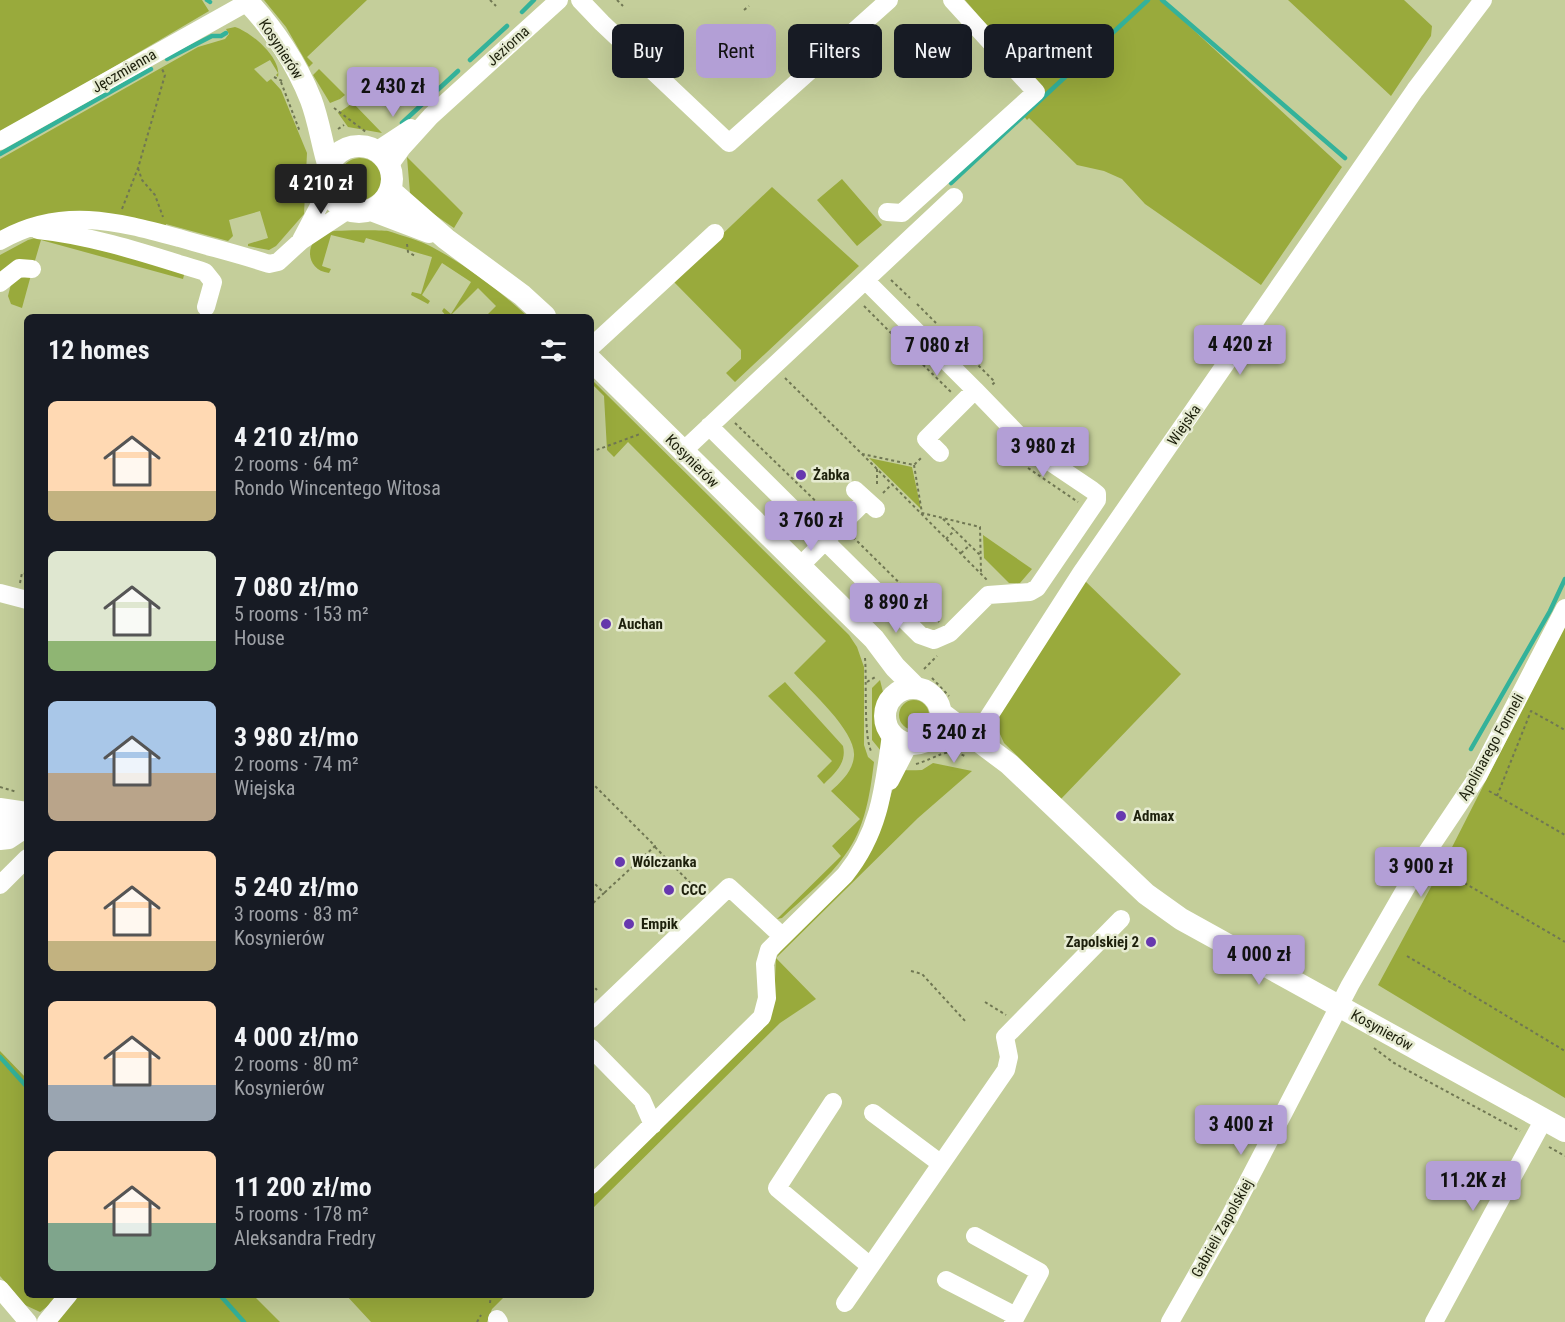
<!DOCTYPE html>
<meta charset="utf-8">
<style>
body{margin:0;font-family:"Roboto Condensed",sans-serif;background:#242831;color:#f1f3f6;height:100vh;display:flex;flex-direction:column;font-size:22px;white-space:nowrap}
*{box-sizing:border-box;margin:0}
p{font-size:20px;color:#9ea1a6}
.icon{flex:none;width:33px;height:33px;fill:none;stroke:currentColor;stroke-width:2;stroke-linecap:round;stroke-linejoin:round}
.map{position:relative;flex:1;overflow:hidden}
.details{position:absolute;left:24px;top:314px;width:570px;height:984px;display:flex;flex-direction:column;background:#171b24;border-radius:9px;box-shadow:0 6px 24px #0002}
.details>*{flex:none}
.top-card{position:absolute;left:612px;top:24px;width:570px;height:54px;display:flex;gap:12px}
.price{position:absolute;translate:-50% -51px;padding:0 14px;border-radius:6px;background:#b39fd6;color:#111;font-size:20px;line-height:39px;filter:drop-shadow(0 2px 3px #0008)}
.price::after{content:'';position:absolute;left:50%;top:36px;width:18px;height:14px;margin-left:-9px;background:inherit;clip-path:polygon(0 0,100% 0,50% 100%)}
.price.on{background:#222;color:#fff}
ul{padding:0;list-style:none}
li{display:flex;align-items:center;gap:18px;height:150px;padding:0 24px}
li span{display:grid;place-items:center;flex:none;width:168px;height:120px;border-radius:9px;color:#555}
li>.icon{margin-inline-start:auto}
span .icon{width:72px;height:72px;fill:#fffc;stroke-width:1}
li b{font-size:26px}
h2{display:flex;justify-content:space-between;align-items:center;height:72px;padding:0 24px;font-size:26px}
.pill{padding:0 21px;border-radius:9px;background:#171b24;box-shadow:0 6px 24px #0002;font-size:21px;line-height:54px}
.pill.on{background:#b39fd6;color:#111}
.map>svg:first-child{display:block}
.green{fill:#99aa3c}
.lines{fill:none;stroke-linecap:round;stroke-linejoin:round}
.stream{stroke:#34b29a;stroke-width:4.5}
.path{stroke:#707753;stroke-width:2;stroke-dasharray:3 3;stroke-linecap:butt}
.minor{stroke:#fff;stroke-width:18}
.major{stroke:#fff;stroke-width:22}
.poi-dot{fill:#6738af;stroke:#e6ebd1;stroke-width:2}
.labels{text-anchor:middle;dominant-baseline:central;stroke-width:5;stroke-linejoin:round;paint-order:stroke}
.street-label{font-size:15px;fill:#1d200c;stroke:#e6ebd1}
.poi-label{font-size:15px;font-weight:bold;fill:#1d200c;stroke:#e6ebd1;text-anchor:start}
</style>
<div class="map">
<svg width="1565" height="1322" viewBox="0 0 1565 1322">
<rect width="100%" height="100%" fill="#c4ce9a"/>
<path class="green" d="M0 0H202L209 11 0 134Z
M264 0H367L307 57 313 63 309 67 286 27Z
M965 0H1161L1342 167 1261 285 1145 204 1122 179 1104 171 1077 165 1029 118 1027 120 1023 115 1046 94Z
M1288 0H1404L1432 26 1431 36 1391 96Z
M235 27C251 32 282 58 278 77L276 75 278 73 270 60 254 69 267 82 271 79 281 90 307 153 304 214 276 246 269 250 248 246V244L268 238 260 211 229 220 233 236 228 241 166 224 165 228C97 209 66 202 0 232V159L198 47 225 39 229 34 226 29Z
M319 69 345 95 340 99 330 103 313 75Z
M353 103 382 133 348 127 338 113Z
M407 157 463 213 454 228 413 200 410 193Z
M339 179a21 21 0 1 1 42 0a21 21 0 1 1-42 0Z
M842 179 882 225 857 246 817 200Z
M772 187 859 266 735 382 726 373 741 359V350L673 281Z
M388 231C403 236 419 240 432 247 466 265 499 290 527 316H486L496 306 478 288 452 314 454 316H446L442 311 444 308 451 314 471 282 442 263 422 295 430 301 428 304 411 295 412 292 421 294 432 257 366 238 364 243 331 235 322 266 331 269 329 273C304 270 304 239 327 232 335 230 379 230 388 231Z
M49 234 185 271 183 279 41 240 34 264 0 275V255L28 240Z
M31 275 22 308 11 304 8 296 12 280Z
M591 379 849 635 857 647 864 667V745L868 757 874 762C870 794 865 829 845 855 829 878 802 899 782 918L777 919 841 856 832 846 860 819 831 791C841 782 853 771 854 756 856 731 811 692 794 673L826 641 628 442 614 457 607 450 604 396 591 383Z
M869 458 912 467 921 509Z
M983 535 1032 569 1020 583H1009L984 558Z
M1083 579 1181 674 1061 799 1004 743 995 723Z
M1565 625V1098L1378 985 1445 861Z
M880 680 883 692 879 718 884 732 881 751 872 740V688Z
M785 682 843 746C847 763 835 773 824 784L817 776 832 761 768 696Z
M899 715a15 15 0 1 1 30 0a15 15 0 1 1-30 0Z
M933 763 972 771 918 818 776 958 816 999 780 1023 591 1210V1196L762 1026 774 1000 776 958 781 950 878 836 899 769C907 771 914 770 922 770Z
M0 1051 27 1079V1294L253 1295 280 1322H54L61 1296 40 1312 25 1305 0 1276Z
M346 1295H506L492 1309 487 1322H371Z"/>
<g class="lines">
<path class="stream" d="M207 0 210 2
M1162 0 1345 158
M522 12 534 0
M167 59 212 36H221L226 33
M470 60 507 26
M402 123 458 71
M0 154 151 69
M951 183 1148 0
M1471 749 1550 611 1565 579
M0 1057 27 1087
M219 1294 244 1322"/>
<path class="path" d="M490 0 496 6
M617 0 623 6
M744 10 749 6
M274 77 282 81
M281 82 300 132
M334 108 366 132
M338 129 344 125
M138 168 142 180 155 195 163 217
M122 209 138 168 165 75 162 69
M407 244 408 252 415 256
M891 280 910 298
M917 304 936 323
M864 306 902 344
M942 329 963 350
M910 352 951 392
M970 357 995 382 992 385
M785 378 862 454 914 465 921 458
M735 423 828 513 823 517
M591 452 640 434
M862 454 987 580
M914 465 922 513 980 527 981 573
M1028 468 1078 502
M877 469V487
M883 493 892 484
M943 519 980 555
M853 537 939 622
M946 539 955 530
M961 553 970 545
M20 583 22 573 27 574
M865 658C867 679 863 738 872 753
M924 669 937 656
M932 678 949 696
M867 682 877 676
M916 764C938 758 945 746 967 757
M591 782 655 846 604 893
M0 787 17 792
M1489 791 1565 835
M1497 796 1531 711 1565 730
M655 847 699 892
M1449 874 1565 942
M591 880 604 893 591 905
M1407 956 1565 1051
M911 971 922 974 966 1022
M591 984 597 990
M985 1002 1006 1015
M1374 1048 1394 1063 1520 1131
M1549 1147 1565 1156
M490 1303 491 1294
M477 1322 481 1315"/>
<path class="minor" d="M580 0 602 23 729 143 889 0
M0 141 248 2
M376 151 411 128
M389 166 402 148 431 116 559 0
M887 212 902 213 1036 92 952 0
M38 230C95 236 150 255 205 272L213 282 206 307
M301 240 328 189
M0 241C61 206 116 221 179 238 209 247 239 254 269 264L278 262 301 241 348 210
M866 281 975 390 926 439 940 453
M0 283 19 268 32 269
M591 347 715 233
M709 426 920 635 934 640 950 633 988 595 1030 592 1037 588 1097 500V494L1092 490 1034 451 975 390
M682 452 954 197
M855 490 876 509
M799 567 866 500
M0 593 27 600
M975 738 1081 573 1415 90 1483 0
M890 781 909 744
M0 807 27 811
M0 823 27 825
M0 841 9 840 27 828
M0 885 27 858
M591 1019 729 887 782 936
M591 1048 642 1100 653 1125
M833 1102 777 1188 870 1266
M873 1113 940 1163
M591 1185 762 1017 767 998 765 964 769 950 845 875C880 832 884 787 891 734
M975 1236 1040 1272 1013 1322
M946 1280 1016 1316
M0 1289 28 1322
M845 1303 1006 1070 1009 1057 1005 1037 1121 919
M497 1319 499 1322
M46 1322 69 1294
M1170 1322 1229 1218 1350 985 1425 855 1478 776 1565 608
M1434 1322 1544 1119"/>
<path class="major" d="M246 0C273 28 297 64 311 100 319 121 322 145 329 167
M326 179a33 33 0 1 1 66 0a33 33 0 1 1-66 0Z
M390 190 446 239 522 295 545 316
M371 210 429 232
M591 360 874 639 895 667 916 688
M885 716a28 28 0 1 1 56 0a28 28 0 1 1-56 0Z
M941 713 1009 764 1146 894 1181 919 1565 1131"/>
</g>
<g class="poi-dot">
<circle cx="801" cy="475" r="6"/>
<circle cx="606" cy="624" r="6"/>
<circle cx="1121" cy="816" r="6"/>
<circle cx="620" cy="862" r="6"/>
<circle cx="669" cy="890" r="6"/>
<circle cx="629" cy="924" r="6"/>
<circle cx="1151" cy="942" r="6"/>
</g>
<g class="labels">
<g class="street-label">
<text transform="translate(508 46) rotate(-42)">Jeziorna</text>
<text transform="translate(281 49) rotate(57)">Kosynierów</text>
<text transform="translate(124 71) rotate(-30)">Jęczmienna</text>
<text transform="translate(1184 425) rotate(-55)">Wiejska</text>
<text transform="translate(692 461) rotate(45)">Kosynierów</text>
<text transform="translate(1491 747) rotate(-61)">Apolinarego Formeli</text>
<text transform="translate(1382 1030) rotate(29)">Kosynierów</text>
<text transform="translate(1222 1228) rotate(-61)">Gabrieli Zapolskiej</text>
</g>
<g class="poi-label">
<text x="813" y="475">Żabka</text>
<text x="618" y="624">Auchan</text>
<text x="1133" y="816">Admax</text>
<text x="632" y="862">Wólczanka</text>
<text x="681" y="890">CCC</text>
<text x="641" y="924">Empik</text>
<text x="1139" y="942" text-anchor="end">Zapolskiej 2</text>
</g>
</g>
</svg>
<b class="price" style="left:393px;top:118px">2 430 zł</b>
<b class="price on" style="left:321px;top:215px">4 210 zł</b>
<b class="price" style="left:1240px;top:376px">4 420 zł</b>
<b class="price" style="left:937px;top:377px">7 080 zł</b>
<b class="price" style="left:1043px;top:478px">3 980 zł</b>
<b class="price" style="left:811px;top:552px">3 760 zł</b>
<b class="price" style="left:896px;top:634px">8 890 zł</b>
<b class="price" style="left:954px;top:764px">5 240 zł</b>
<b class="price" style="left:1421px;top:898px">3 900 zł</b>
<b class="price" style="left:1259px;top:986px">4 000 zł</b>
<b class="price" style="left:1241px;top:1156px">3 400 zł</b>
<b class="price" style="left:1473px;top:1212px">11.2K zł</b>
<div class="top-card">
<a class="pill">Buy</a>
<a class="pill on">Rent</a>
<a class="pill">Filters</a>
<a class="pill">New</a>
<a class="pill">Apartment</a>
</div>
<section class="details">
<h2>12 homes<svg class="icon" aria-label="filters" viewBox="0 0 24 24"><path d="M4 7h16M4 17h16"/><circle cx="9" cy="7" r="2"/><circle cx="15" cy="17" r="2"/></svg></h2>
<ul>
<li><span style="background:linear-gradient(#ffd9b3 75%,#c2b280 0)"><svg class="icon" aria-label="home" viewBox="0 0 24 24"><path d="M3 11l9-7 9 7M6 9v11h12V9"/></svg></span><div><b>4 210 zł/mo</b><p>2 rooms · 64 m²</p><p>Rondo Wincentego Witosa</p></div></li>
<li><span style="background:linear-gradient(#dfe7d0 75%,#8fb573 0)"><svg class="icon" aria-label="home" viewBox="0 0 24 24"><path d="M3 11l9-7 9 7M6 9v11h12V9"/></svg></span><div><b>7 080 zł/mo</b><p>5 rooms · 153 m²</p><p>House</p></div></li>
<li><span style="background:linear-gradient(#a9c7e8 60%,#b9a48a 0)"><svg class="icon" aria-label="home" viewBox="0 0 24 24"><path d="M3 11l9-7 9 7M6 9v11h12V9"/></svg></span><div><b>3 980 zł/mo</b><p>2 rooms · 74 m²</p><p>Wiejska</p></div></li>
<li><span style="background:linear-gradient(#ffd9b3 75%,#c2b280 0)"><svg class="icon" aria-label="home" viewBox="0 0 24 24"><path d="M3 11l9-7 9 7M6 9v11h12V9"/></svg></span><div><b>5 240 zł/mo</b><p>3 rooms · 83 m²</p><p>Kosynierów</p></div></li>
<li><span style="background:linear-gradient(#ffd9b3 70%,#9aa5b1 0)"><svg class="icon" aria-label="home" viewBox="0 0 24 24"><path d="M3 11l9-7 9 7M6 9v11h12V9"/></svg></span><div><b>4 000 zł/mo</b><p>2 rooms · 80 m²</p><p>Kosynierów</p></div></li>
<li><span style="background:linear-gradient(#ffd9b3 60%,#7fa58c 0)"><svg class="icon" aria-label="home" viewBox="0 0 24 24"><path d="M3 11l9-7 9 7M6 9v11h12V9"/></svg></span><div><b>11 200 zł/mo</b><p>5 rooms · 178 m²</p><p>Aleksandra Fredry</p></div></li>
</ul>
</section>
</div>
